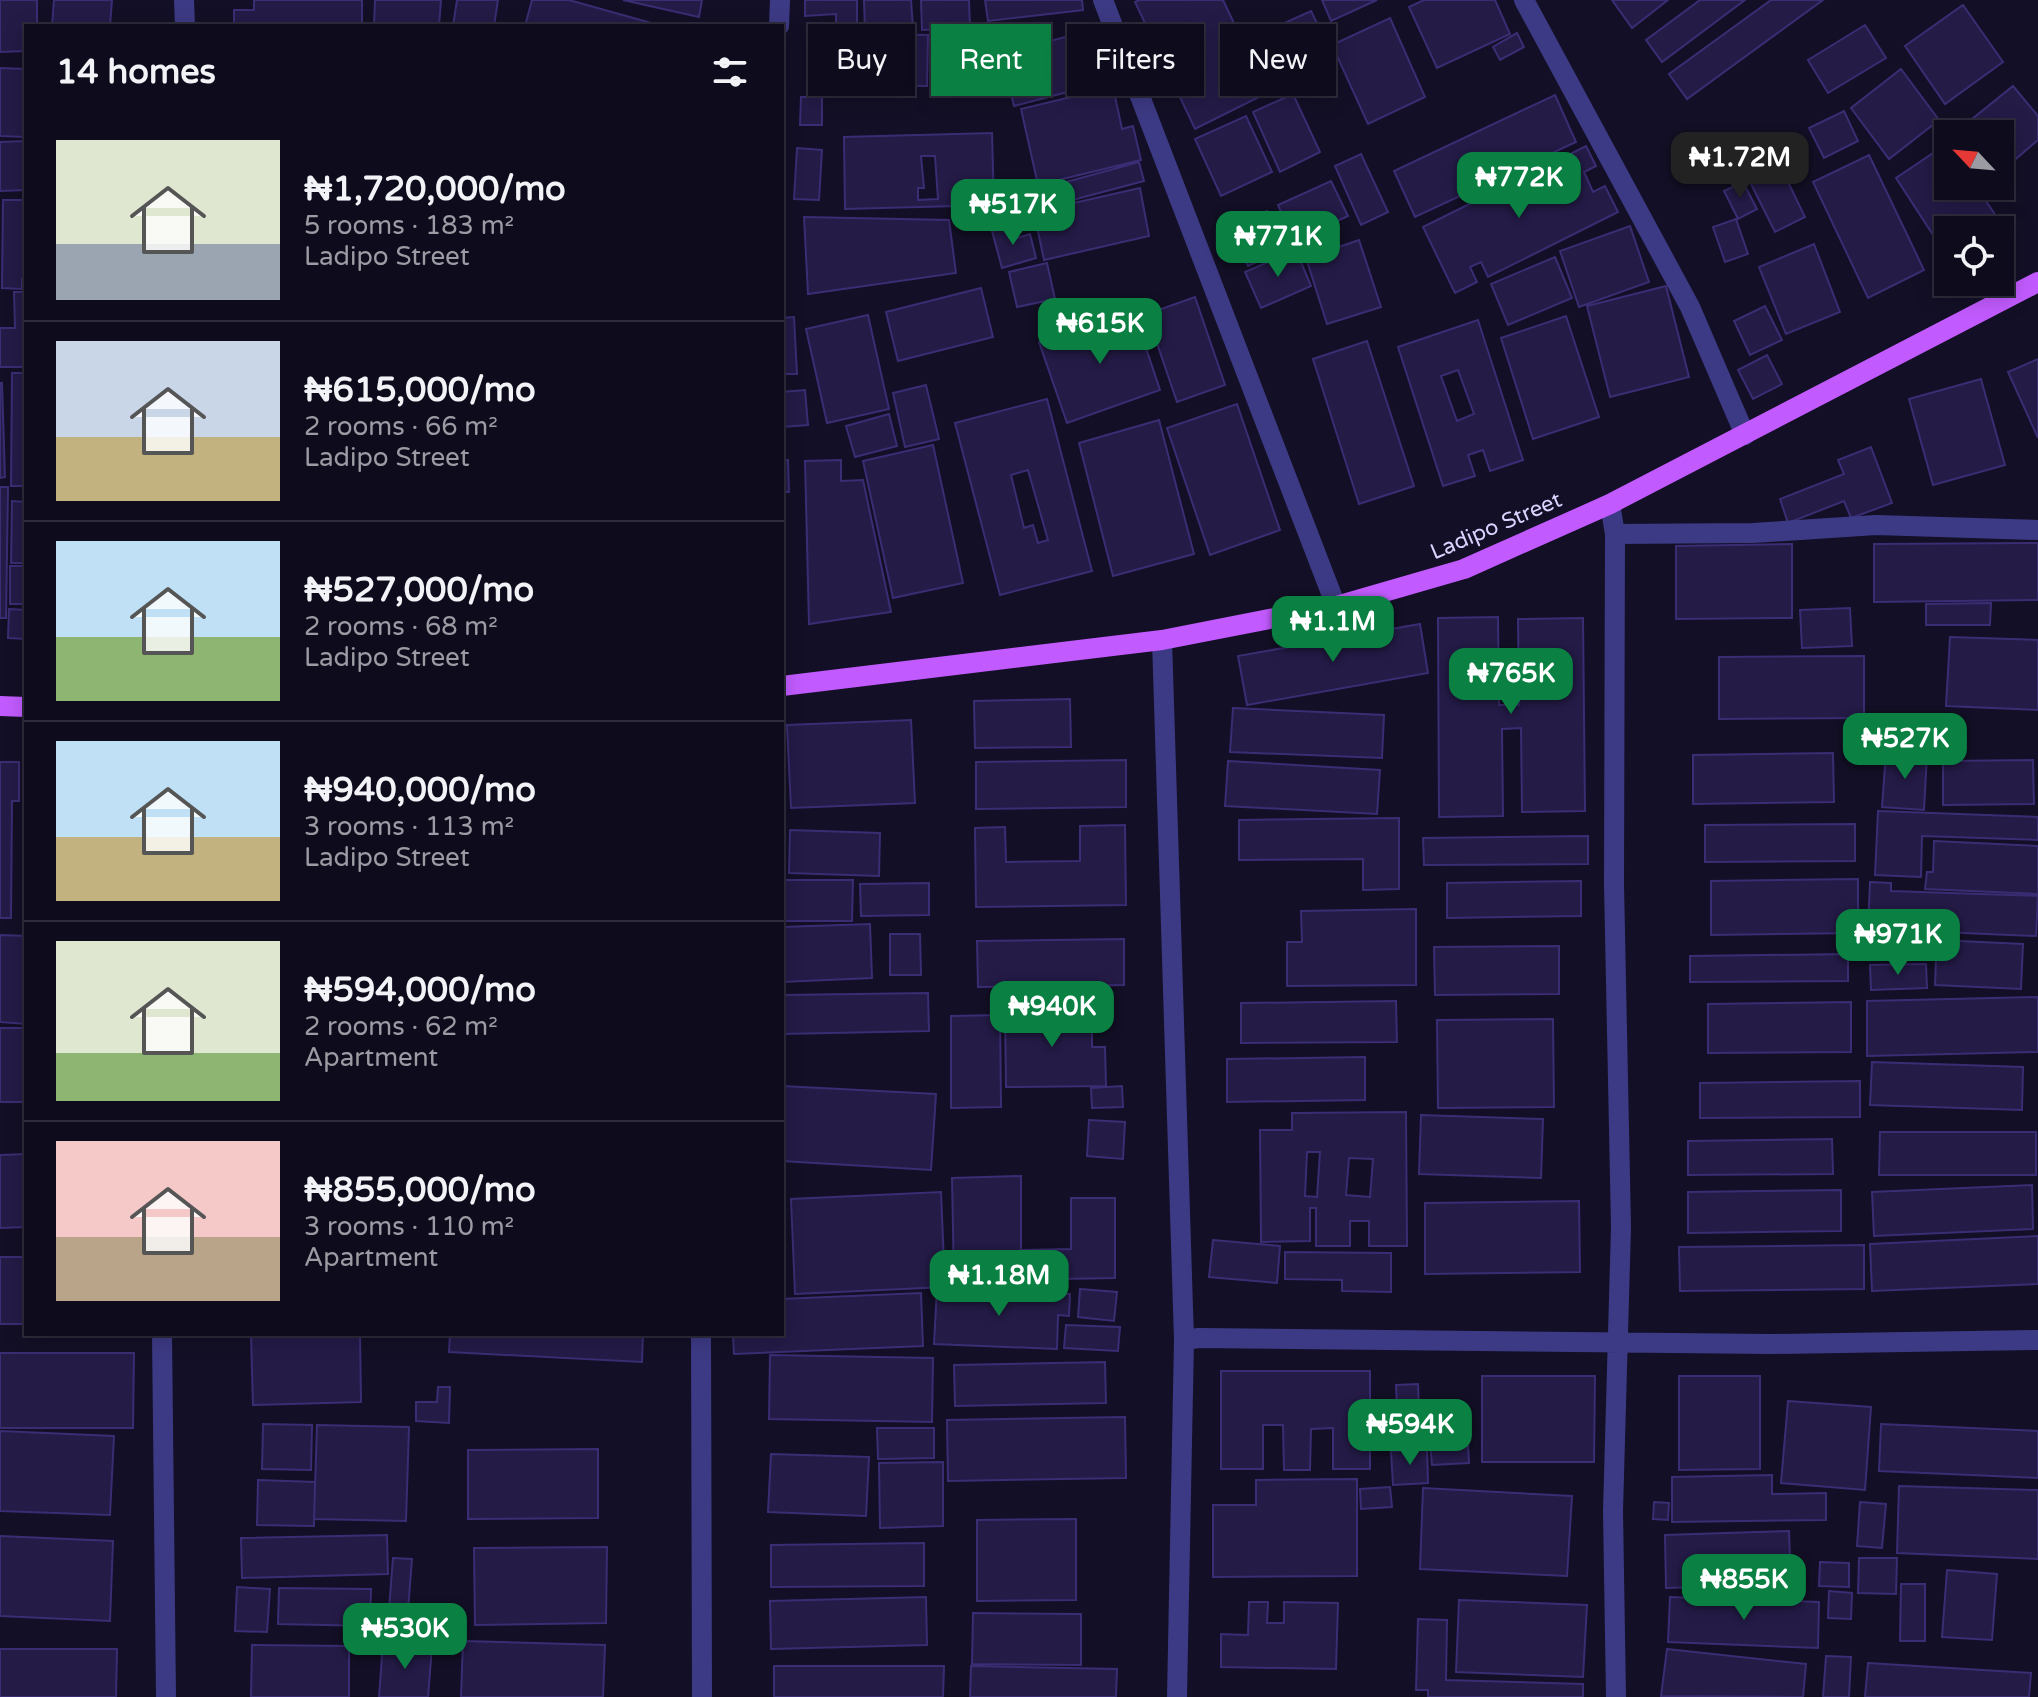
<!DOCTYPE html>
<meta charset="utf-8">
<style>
body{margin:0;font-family:"Varela Round",sans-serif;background:#1c1929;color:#f1f3f6;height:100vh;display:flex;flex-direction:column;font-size:30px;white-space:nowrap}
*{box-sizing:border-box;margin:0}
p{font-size:26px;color:#9b9ba3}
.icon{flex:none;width:44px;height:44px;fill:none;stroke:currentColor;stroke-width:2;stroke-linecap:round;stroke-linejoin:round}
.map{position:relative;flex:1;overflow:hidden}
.details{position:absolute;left:24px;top:24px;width:760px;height:1312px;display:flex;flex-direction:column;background:#0e0b1c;border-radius:0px;box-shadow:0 4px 20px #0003,0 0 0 2px #2e2b3b}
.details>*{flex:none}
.banner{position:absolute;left:808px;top:24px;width:760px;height:72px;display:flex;gap:16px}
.needle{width:52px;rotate:296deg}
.controls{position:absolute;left:1934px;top:120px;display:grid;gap:16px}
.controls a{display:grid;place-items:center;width:80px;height:80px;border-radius:0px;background:#0e0b1c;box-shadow:0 4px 20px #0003,0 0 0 2px #2e2b3b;font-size:40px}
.price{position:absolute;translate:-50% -68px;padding:0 18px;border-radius:16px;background:#0b8043;color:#fff;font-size:26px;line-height:52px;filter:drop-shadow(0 2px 4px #0008)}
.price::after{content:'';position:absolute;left:50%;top:48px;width:24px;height:18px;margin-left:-12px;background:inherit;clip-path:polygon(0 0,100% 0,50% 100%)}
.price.current{background:#222;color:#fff}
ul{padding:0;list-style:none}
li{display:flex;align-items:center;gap:24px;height:200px;padding:0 32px}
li+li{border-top:2px solid #2e2b3b}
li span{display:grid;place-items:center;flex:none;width:224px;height:160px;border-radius:0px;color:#555}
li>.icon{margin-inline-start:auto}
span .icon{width:96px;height:96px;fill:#fffc;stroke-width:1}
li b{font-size:34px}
h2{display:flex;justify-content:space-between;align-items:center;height:96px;padding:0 32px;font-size:34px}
.chip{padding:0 28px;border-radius:0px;background:#0e0b1c;box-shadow:0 4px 20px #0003,0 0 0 2px #2e2b3b;font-size:28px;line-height:72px}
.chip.current{background:#0b8043;color:#fff}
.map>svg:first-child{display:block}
.building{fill:#241b47;stroke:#3b2d73;stroke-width:2;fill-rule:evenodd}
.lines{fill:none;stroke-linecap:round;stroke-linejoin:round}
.minor{stroke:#3d3a85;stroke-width:20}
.major{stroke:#c25bff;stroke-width:20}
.labels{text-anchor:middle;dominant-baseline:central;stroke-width:7;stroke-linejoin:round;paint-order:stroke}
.street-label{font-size:22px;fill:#d9d4ff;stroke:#130f26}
</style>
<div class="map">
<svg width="2038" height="1697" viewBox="0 0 2038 1697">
<rect width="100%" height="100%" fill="#130f26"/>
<path class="building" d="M0 0H37V26H26V51L0 52Z
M54 0H112L110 26H52Z
M254 0H362V26H234V10H254Z
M375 0H441L439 26H374Z
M457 0H498L494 26H453Z
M532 0H569L662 26H525Z
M623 0H702L699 17Z
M805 0H857V25L836 26V14L805 16Z
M864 0H911L913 28 865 31Z
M921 0H969L970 28 922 30Z
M985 0H1082L1083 10 988 21Z
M1139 0H1223L1267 93 1195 129 1135 2Z
M1322 0H1377L1331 21Z
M1424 0H1495L1510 34 1437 68 1409 7Z
M1612 0H1668L1632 28Z
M1700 0H1745L1662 62 1646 40Z
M1771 0H1823L1687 99 1669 74Z
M1963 5 2003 62 1945 104 1905 46Z
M1311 11 1329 48 1287 68 1269 30Z
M1390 18 1425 97 1368 124 1332 45Z
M1865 25 1886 58 1828 93 1808 60Z
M1088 31 1102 83 1014 106 1001 54Z
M822 33 928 35 927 86 821 85Z
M1517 33 1524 47 1500 60 1493 47Z
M992 38 997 86 964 90 959 42Z
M0 68 26 69V137L0 136Z
M1901 69 1939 120 1889 159 1851 108Z
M2013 86 2038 116V140L2003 170 2000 166V134H1974L1966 124Z
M1113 87 1122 129 1133 126 1141 160 1038 185 1021 109Z
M1293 94 1320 152 1280 172 1253 112Z
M1555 95 1576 142 1415 217 1394 171Z
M801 97H822V125H800Z
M1844 111 1858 141 1824 158 1809 128Z
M1246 116 1272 172 1221 196 1195 139Z
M992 133 994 205 845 209 844 137ZM921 156H935L938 199 918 200V188H924Z
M26 141V190L0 191V142Z
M1948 143V186H1976L2002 225 1995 230H1948V258L1896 178Z
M1586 146 1596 166 1584 172 1593 192 1605 186 1618 212 1488 277 1481 262 1470 267 1477 282 1455 293 1423 227Z
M797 148 822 150 819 200 794 199Z
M1361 154 1388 212 1361 225 1335 166Z
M1775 155 1805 217 1775 232 1744 170Z
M1869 155 1924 270 1868 298 1813 182Z
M1139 162 1144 181 1020 214 1015 196Z
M1331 181 1348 216 1294 241 1278 205Z
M1743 182 1757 209 1738 219 1724 191Z
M1140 188 1149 236 1044 260 1034 212Z
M3 200H26V279H22V289L2 288Z
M1267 211 1285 249 1248 266 1230 227Z
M804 217 949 220 956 273 808 294Z
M1736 219 1748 254 1725 262 1713 227Z
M1011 226 1014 239 1030 234 1036 258 1002 268 992 231Z
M1630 226 1649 282 1579 307 1560 251Z
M1359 240 1381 307 1327 324 1306 258Z
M1814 244 1840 312 1786 334 1759 267Z
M1296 250 1311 286 1261 308 1245 272Z
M1555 257 1572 298 1508 325 1491 284Z
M1047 263 1055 299 1017 307 1009 272Z
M1666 286 1689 377 1610 397 1587 306Z
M981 288 993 337 898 361 886 312Z
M14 292H26V367H0V328H15Z
M1195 297 1225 385 1177 402 1147 314Z
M1765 306 1782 340 1750 355 1734 321Z
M1133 309 1160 390 1067 423 1039 342Z
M868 315 889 409 827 423 806 329Z
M1566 316 1599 417 1533 439 1501 338Z
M794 317 797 374H782V318Z
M1478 320 1523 460 1490 471 1483 450 1468 455 1475 476 1443 486 1398 347ZM1458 370 1474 414 1457 421 1441 376Z
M1367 341 1414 486 1359 504 1313 359Z
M1767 355 1782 384 1753 399 1738 370Z
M2038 359V438L2008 372Z
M12 373H26V486H11Z
M1981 379 2005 465 1933 485 1909 399Z
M0 383H2L5 477 0 478Z
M926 385 939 439 905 447 893 393Z
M805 390 808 425 782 427V392Z
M1047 399 1092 571 1000 595 955 423ZM1028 470 1048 540 1038 543 1033 525 1024 528 1011 475Z
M1237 404 1280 530 1210 555 1167 428Z
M889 414 897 446 855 457 846 426Z
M1159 420 1194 554 1113 576 1079 443Z
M933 445 963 583 893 598 863 461Z
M1871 447 1892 503 1851 518 1844 501 1788 523 1780 499 1844 474 1838 460Z
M782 460H788L789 492H782Z
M841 460V481L863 480 891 612 809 624 805 461Z
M0 487H8L6 618H0Z
M12 501 26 502V563H11Z
M2038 543V600L1874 602V544Z
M1792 544V618L1676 619V546Z
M10 566H26V604H10Z
M1991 603 1990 625H1926V604Z
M1850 608 1852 646 1802 648 1800 610Z
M9 609 26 610V639L8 638Z
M1498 617 1499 705H1519L1518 619 1583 618 1585 811 1522 812 1521 728 1502 729 1503 816 1439 817 1438 618Z
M1420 624 1428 673 1247 705 1238 656Z
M1950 637 2038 640V710L1946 706Z
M1864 656V718L1719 719V657Z
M1070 699 1071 747 975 748 974 701Z
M1233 708 1384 715 1382 758 1230 752Z
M911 720 915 803 791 808 787 725Z
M1886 752 1927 755 1924 810 1882 807Z
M1833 753 1834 802 1693 804V755Z
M1126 760V807L976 809V762Z
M2033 760 2034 804 1943 805V761Z
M1228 761 1380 770 1377 814 1225 806Z
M0 762H19V801H12L11 918H0Z
M1878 811 2038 817V840L1922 836 1921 877 1875 875Z
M1399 818V889L1363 890V859L1239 860V820Z
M1855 824V861L1705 862V825Z
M1125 825 1126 905 976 907 975 828 1005 827 1006 862 1080 861V826Z
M790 830 880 833 879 876 789 873Z
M1588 836V864L1424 865 1423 838Z
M1934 841 2038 846V894L1925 889 1927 872H1933Z
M1858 879V933L1711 935V881Z
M782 880H853L852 921H782Z
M1581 881V916L1447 918V883Z
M1870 882 1891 883V891L2038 896 2036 936 1868 929Z
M929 883V915L861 916 860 884Z
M1416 909V985L1287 986V942H1302L1301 911Z
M870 924 872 978 782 982V927Z
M890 934H920L921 975H890Z
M0 935 26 936V1024L0 1022Z
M1874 937 2023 944 2021 989 1935 985 1936 960 1873 956Z
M1124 939V985L978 987 977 941Z
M1559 946V994L1435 995 1434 947Z
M1848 954V981L1690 982V956Z
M1926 964 1927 988 1871 990 1870 965Z
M928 993 929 1031 782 1034V995Z
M2038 997V1052L1867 1056V1001Z
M1396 1001 1397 1042 1241 1043V1003Z
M1851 1002V1052L1708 1053V1004Z
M1092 1007V1047H1105L1106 1086 1006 1087 1005 1009Z
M1000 1015 1001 1107 951 1108V1016Z
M1553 1019 1554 1107 1438 1108 1437 1020Z
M0 1028H26V1102H0Z
M1365 1057V1100L1227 1102V1059Z
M1872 1062 2023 1067 2022 1110 1870 1105Z
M1860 1081V1117L1700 1118V1083Z
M782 1086 936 1094 931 1170 782 1161Z
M1122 1086 1123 1107 1092 1108 1091 1088Z
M1406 1112 1407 1246H1369V1221H1350V1246H1316V1208H1310V1241L1261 1242 1260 1130H1292V1113ZM1307 1152H1320L1317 1197 1305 1196ZM1349 1158 1373 1159 1370 1197 1346 1195Z
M1421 1115 1543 1119 1541 1178 1419 1174Z
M1089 1120 1125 1122 1123 1159 1087 1156Z
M1880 1132H2036V1175H1879Z
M1832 1139 1833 1174 1688 1175V1141Z
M26 1154V1227L0 1228V1155Z
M1021 1176V1250L1071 1249V1198H1115V1278L954 1281 952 1178Z
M2032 1185 2033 1229 1874 1236 1872 1192Z
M1841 1190V1231L1688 1233V1192Z
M941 1192 945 1287 795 1294 791 1199Z
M1579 1201 1580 1272 1425 1274V1203Z
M2038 1236V1284L1872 1291 1870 1244Z
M1213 1240 1280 1246 1277 1283 1209 1277Z
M1864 1245V1289L1680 1291 1679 1247Z
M1285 1252 1391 1253V1292L1342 1291V1280L1285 1279Z
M0 1257H26V1324H0Z
M937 1288 1070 1294 1069 1316 1058 1315 1057 1349 934 1344Z
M1080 1289 1117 1292 1114 1321 1078 1317Z
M921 1293 923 1346 734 1354 733 1334H782V1299Z
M1066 1325 1120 1327 1118 1351 1064 1348Z
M360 1334 361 1402 253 1405 251 1336Z
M450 1334H643L642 1362 449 1352Z
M0 1353H134L133 1428H0Z
M770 1355 933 1358 932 1422 769 1419Z
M1105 1362 1106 1403 955 1406 954 1365Z
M1221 1371H1370V1469H1333V1428L1311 1429 1310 1470H1284L1283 1425H1263V1469H1221Z
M1482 1376H1595L1594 1462H1482Z
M1679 1376H1760V1469L1679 1470Z
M1418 1384 1419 1409 1397 1410 1396 1385Z
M438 1387H450L449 1423 416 1421V1402H437Z
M1788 1401 1871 1407 1865 1490 1781 1483Z
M1125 1417 1126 1478 948 1481 947 1420Z
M263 1424 312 1425 311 1470 262 1469Z
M1881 1424 2038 1431V1478L1879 1471Z
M317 1425 409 1427 406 1521 314 1519Z
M877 1428H934V1458L878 1459Z
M1467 1428 1469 1463 1432 1465 1429 1430Z
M0 1431 114 1436 110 1515 0 1511Z
M598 1449V1518L468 1519V1450Z
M1427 1449 1428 1483 1393 1485 1391 1451Z
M771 1454 869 1457 866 1516 768 1512Z
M943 1462V1526L880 1528 879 1463Z
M1772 1475V1494L1826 1493V1520L1672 1522V1477Z
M1357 1479V1576L1213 1577V1505H1256V1480Z
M258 1480 315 1482 314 1526 257 1525Z
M1899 1486 2038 1490V1559L1897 1553Z
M1390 1487 1392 1507 1361 1509 1360 1489Z
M1423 1488 1572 1496 1567 1576 1420 1569Z
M1654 1502 1669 1503 1668 1520 1653 1519Z
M1860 1502 1886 1504 1882 1548 1857 1546Z
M1076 1519V1600L977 1601V1520Z
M1789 1531 1791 1584 1666 1588 1665 1535Z
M387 1535 388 1574 242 1578 241 1538Z
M0 1536 113 1541 110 1621 0 1616Z
M924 1543V1586L771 1587V1545Z
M607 1547 606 1623 475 1625 474 1548Z
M393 1558 412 1559 407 1623 388 1622Z
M1859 1558H1897L1896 1594 1858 1593Z
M1820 1562 1849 1563V1587L1819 1586Z
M1947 1570 1997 1574 1992 1640 1942 1637Z
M1901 1584H1925V1641H1900Z
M237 1587 270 1589 267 1632 235 1631Z
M279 1588 371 1589 370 1626 278 1624Z
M1829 1591 1852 1593 1851 1619 1828 1618Z
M926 1597 927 1645 771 1649 770 1601Z
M1670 1597 1819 1602 1818 1648 1668 1642Z
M1459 1600 1587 1605 1583 1677 1456 1672Z
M1249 1602H1268L1267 1623H1284V1602L1338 1603 1336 1669 1221 1667V1634L1248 1635Z
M973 1613 1081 1614V1665L972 1664Z
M1418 1619 1447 1620 1446 1680 1583 1684V1697H1428V1690H1416Z
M463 1641 605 1645 603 1697H461Z
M383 1642 432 1647 428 1697H379Z
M252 1645 349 1646V1697H251Z
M0 1649H117L116 1697H0Z
M1667 1649 1806 1664 1803 1697 1661 1696Z
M1826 1656 1851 1657 1849 1697H1823Z
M1868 1663 2031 1673 2029 1697H1865Z
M774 1666H944L943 1697H774Z
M971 1666 1117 1669 1116 1697H970Z"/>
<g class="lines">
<path class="minor" d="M184 0 185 26
M1103 0 1336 606
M1524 0 1690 307 1745 435
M779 26 780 0
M1610 504 1615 534 1614 884 1621 1227 1613 1511 1616 1697
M1615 534 1753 533 1876 525 2038 530
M1162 640 1184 1340 1177 1697
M162 1334 166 1697
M701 1334 702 1697
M1184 1340 1199 1338 1771 1344 2038 1340"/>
<path class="major" d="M782 686 1162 640 1336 606 1464 569 1610 504 2038 282
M0 706 26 707"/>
</g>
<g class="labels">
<g class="street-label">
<text transform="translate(1496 526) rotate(-23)">Ladipo Street</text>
</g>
</g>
</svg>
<div class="controls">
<a><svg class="needle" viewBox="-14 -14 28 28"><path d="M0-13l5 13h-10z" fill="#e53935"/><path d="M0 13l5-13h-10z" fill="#9b9ba3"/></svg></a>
<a><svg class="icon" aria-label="locate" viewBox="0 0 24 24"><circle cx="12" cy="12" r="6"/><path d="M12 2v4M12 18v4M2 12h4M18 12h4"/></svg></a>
</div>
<b class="price current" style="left:1740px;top:200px">₦1.72M</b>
<b class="price" style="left:1519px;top:220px">₦772K</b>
<b class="price" style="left:1013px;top:247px">₦517K</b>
<b class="price" style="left:1278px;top:279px">₦771K</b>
<b class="price" style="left:1100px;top:366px">₦615K</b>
<b class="price" style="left:1333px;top:664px">₦1.1M</b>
<b class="price" style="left:1511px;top:716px">₦765K</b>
<b class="price" style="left:1905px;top:781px">₦527K</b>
<b class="price" style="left:1898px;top:977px">₦971K</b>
<b class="price" style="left:1052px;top:1049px">₦940K</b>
<b class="price" style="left:999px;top:1318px">₦1.18M</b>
<b class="price" style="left:1410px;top:1467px">₦594K</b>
<b class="price" style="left:1744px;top:1622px">₦855K</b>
<b class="price" style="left:405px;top:1671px">₦530K</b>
<div class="banner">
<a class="chip">Buy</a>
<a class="chip current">Rent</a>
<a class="chip">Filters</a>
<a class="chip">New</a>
</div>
<section class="details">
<h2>14 homes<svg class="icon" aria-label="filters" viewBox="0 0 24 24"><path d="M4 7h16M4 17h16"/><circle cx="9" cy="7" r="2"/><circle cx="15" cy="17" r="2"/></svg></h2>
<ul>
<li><span style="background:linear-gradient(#dfe7d0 65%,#9aa5b1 0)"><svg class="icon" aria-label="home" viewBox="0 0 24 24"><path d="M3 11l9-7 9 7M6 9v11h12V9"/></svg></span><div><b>₦1,720,000/mo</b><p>5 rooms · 183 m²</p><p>Ladipo Street</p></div></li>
<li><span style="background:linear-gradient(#c9d6e8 60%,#c2b280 0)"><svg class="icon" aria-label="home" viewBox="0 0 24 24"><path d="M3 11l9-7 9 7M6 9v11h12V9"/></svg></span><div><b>₦615,000/mo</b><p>2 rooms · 66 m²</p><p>Ladipo Street</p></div></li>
<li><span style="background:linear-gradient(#bfe0f5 60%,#8fb573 0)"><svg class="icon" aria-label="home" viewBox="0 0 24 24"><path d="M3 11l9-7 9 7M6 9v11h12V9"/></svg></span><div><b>₦527,000/mo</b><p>2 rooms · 68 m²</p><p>Ladipo Street</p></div></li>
<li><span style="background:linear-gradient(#bfe0f5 60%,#c2b280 0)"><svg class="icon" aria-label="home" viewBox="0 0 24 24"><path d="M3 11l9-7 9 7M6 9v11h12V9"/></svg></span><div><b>₦940,000/mo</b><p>3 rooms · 113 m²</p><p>Ladipo Street</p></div></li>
<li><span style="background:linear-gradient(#dfe7d0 70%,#8fb573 0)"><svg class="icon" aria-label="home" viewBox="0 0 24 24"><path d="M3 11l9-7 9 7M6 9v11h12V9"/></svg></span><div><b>₦594,000/mo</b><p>2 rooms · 62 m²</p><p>Apartment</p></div></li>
<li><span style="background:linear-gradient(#f6c9c9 60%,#b9a48a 0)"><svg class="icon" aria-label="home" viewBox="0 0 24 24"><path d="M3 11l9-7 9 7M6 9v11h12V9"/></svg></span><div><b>₦855,000/mo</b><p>3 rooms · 110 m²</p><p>Apartment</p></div></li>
</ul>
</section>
</div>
